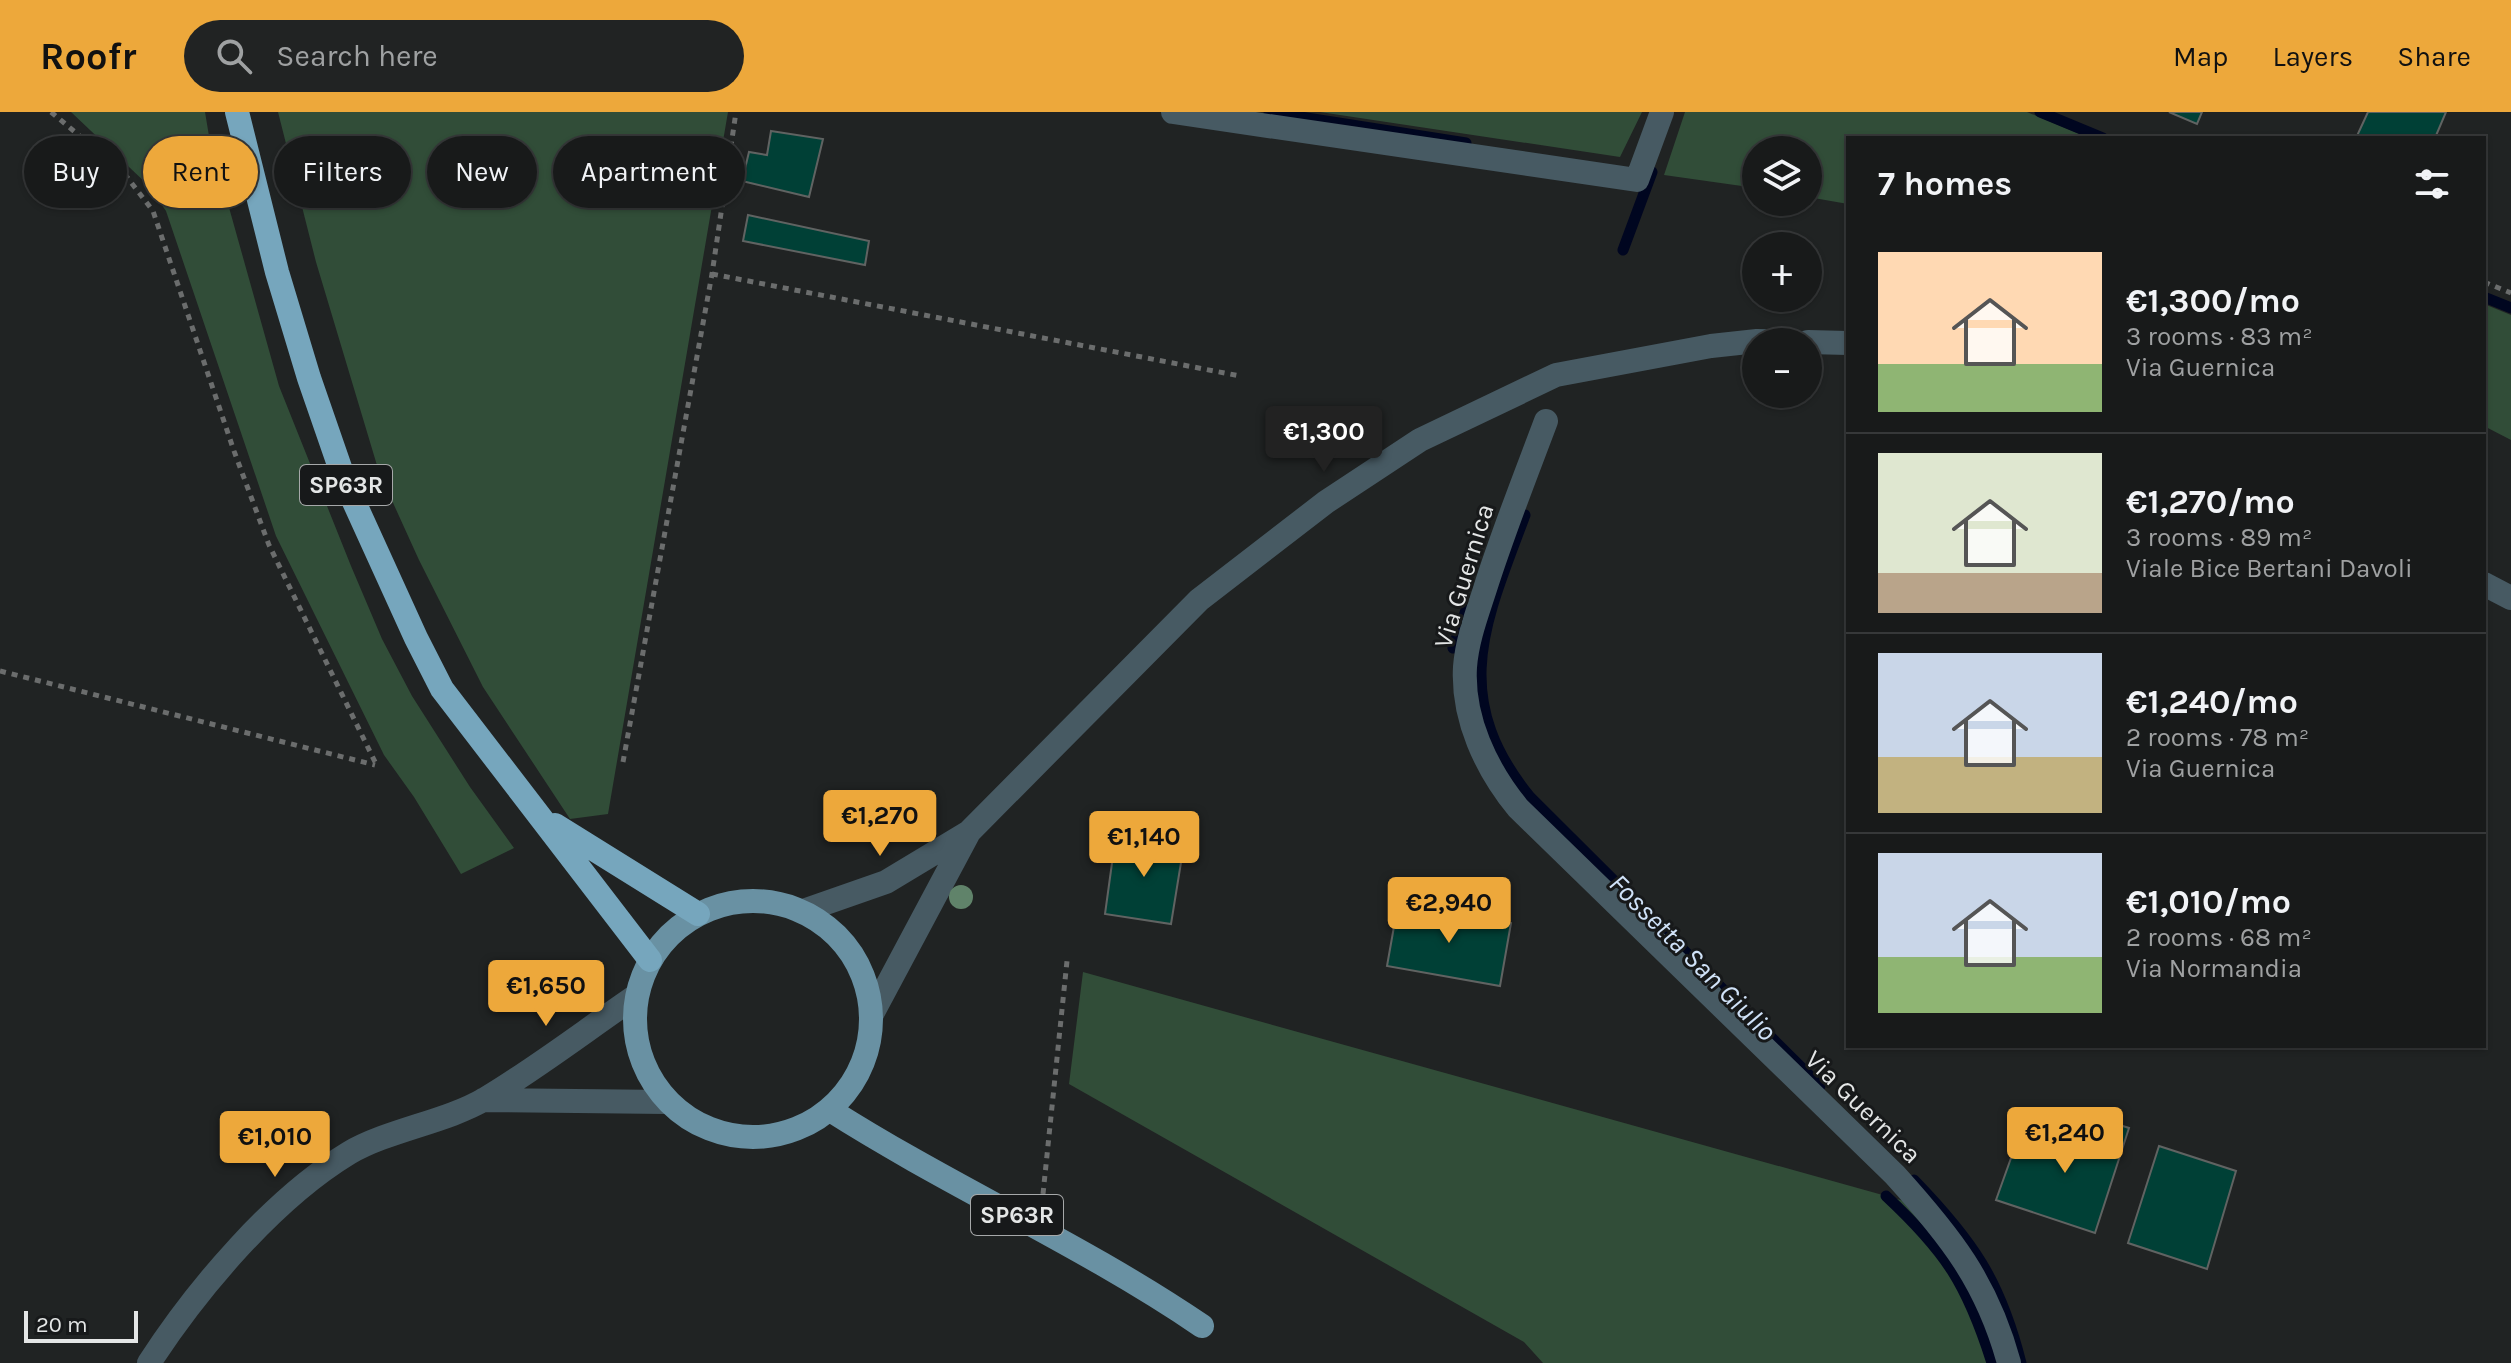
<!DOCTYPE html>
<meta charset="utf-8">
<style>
body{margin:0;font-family:Karla,sans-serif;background:#212323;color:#f1f3f6;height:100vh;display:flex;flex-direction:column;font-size:30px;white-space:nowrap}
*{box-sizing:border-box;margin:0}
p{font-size:26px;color:#9fa1a2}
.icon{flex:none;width:44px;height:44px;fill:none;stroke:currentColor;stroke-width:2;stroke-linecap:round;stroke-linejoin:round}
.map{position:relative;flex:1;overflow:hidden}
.side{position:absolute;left:1846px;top:24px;width:640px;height:912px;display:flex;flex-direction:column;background:#181a1a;border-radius:0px;box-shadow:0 2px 6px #0004,0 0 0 2px #363839}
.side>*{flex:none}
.hud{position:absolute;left:24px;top:24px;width:760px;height:72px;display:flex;gap:16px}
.buttons{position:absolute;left:1742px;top:24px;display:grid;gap:16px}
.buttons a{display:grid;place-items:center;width:80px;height:80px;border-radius:50%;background:#181a1a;box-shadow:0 2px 6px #0004,0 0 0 2px #363839;font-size:40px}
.scale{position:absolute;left:24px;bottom:20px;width:114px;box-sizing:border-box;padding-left:8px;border:4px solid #e4e6e6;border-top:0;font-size:22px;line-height:28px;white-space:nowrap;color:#e4e6e6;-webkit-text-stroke:6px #17191a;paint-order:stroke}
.price{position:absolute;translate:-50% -68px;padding:0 18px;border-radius:8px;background:#eda83b;color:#111;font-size:26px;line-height:52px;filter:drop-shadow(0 2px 4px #0008)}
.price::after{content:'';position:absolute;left:50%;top:48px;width:24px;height:18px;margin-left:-12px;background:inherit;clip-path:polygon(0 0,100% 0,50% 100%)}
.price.selected{background:#222;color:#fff}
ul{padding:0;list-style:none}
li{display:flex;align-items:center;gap:24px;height:200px;padding:0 32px}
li+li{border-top:2px solid #363839}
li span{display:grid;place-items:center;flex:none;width:224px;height:160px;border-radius:0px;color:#555}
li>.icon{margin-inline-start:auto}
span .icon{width:96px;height:96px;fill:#fffc;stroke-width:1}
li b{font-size:34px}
h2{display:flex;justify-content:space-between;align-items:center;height:96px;padding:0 32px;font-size:34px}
.tag{padding:0 28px;border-radius:36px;background:#181a1a;box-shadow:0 2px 6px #0004,0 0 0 2px #363839;font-size:28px;line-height:72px}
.tag.selected{background:#eda83b;color:#111}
header{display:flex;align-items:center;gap:48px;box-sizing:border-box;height:112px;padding:0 40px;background:#eda83b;color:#111}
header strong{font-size:38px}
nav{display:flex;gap:44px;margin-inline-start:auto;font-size:28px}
.search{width:560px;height:72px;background:#212323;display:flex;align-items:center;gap:20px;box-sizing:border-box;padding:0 28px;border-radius:44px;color:#9fa1a2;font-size:30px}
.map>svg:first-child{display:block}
.green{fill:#314d38}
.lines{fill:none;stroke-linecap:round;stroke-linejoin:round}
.stream{stroke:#000620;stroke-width:11}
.building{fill:#004036;stroke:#606362;stroke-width:2}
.path{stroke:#6b6d6d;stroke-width:5;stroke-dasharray:6 6;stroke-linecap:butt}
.minor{stroke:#475a63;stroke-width:24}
.major{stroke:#6991a3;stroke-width:24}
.highway{stroke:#76a6bd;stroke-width:24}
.tree{fill:#60836a}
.labels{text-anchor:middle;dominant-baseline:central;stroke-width:6;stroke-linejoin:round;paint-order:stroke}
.shield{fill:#17191a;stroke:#a6a8a9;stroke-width:2}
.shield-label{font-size:24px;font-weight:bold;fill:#e4e6e6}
.street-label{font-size:26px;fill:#e4e6e6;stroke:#17191a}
.water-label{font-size:28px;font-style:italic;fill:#d0e2f8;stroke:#17191a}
</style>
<header>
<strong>Roofr</strong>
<div class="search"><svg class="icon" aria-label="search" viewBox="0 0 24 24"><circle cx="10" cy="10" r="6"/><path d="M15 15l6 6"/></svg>Search here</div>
<nav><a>Map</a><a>Layers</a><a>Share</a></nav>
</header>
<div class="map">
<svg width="2511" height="1251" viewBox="0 0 2511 1251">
<rect width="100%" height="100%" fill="#202323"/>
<path class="green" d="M71 0H205L209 24 279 274 351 454 382 527 412 584 470 675 514 736 461 762 414 685 384 643 276 424 166 99 148 73Z
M278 0H728L608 702 570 707 483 575 419 448 379 360 316 150Z
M1320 0H1642L1620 45Z
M1685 0H2027L2089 26H1848V92L1808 85V38H1756V76L1664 63Z
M2484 192 2511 203V328L2484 314Z
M1083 860 1922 1094 1947 1123 1999 1251H1543L1524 1230 1069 972Z"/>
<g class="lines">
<path class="stream" d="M1269 0 1466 31
M2040 0 2103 26
M1623 138 1652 60
M2484 185 2511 196
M1525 403C1485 511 1448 584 1530 685L1820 974
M1453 536 1466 498
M1914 1068C1973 1129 2000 1168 2021 1251
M1886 1084C1946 1140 1967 1172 1992 1251"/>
</g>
<path class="building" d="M2169 0H2202L2197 12Z
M2368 0H2446L2435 26H2356Z
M771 19 823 27 809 85 742 69 749 40 767 43Z
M748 103 869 129 865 153 743 129Z
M1116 722 1184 732 1171 812 1105 802Z
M1398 792 1511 811 1500 874 1387 854Z
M2088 1003 2129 1016 2095 1121 1996 1088 2020 1021 2076 1040Z
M2159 1034 2236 1059 2207 1157 2128 1131Z"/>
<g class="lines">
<path class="path" d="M51 0 123 60 153 99 234 339 269 433 377 654
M712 162 1240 264
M2484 170 2511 181
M0 559 375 653
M623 650 712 162 736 0
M1043 1082 1067 849"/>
<path class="minor" d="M1173 0 1637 68 1662 0
M1808 230 1848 231
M1546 309C1525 365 1503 420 1485 477 1477 502 1467 528 1465 555 1462 606 1486 657 1518 696L1895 1063C1950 1124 1987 1170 2009 1251
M2484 472 2511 486
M803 799 886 770 969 720 1199 488 1326 390 1420 328 1556 263 1711 234 1757 229 1795 230
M872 902 968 722
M483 988 667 990
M149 1251C197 1177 273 1087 349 1041 388 1018 446 1010 485 987 537 956 586 918 636 884"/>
<path class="major" d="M635 907a118 118 0 1 1 236 0a118 118 0 1 1-236 0Z
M830 998C951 1075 1083 1133 1202 1214"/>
<path class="highway" d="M237 0 277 160 309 266 345 370 416 526 442 577 650 848
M555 713 698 802"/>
</g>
<circle class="tree" cx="961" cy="785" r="12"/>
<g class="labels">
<g class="shield">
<rect x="300" y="353" width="92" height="40" rx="6"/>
<rect x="971" y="1083" width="92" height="40" rx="6"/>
</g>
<g class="shield-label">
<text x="346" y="373">SP63R</text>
<text x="1017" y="1103">SP63R</text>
</g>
<g class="street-label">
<text transform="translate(1464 464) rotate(-73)">Via Guernica</text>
<text transform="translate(1863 995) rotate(44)">Via Guernica</text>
</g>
<g class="water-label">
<text transform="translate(1693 845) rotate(45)">Fossetta San Giulio</text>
</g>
</g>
</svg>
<div class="buttons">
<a><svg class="icon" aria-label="layers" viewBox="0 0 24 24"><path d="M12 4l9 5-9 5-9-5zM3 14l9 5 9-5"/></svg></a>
<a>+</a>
<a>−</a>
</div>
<div class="scale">20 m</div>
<b class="price selected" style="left:1324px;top:362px">€1,300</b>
<b class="price" style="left:880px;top:746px">€1,270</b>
<b class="price" style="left:1144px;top:767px">€1,140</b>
<b class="price" style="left:1449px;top:833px">€2,940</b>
<b class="price" style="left:546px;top:916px">€1,650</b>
<b class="price" style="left:2065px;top:1063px">€1,240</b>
<b class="price" style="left:275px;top:1067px">€1,010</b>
<div class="hud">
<a class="tag">Buy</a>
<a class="tag selected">Rent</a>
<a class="tag">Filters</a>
<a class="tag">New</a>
<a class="tag">Apartment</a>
</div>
<section class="side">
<h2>7 homes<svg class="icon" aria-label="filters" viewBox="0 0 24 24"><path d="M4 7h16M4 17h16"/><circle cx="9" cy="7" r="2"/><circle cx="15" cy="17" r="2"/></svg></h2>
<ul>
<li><span style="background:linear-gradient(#ffd9b3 70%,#8fb573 0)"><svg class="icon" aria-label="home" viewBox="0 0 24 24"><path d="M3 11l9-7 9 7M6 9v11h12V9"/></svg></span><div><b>€1,300/mo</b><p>3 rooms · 83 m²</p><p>Via Guernica</p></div></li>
<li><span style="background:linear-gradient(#dfe7d0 75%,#b9a48a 0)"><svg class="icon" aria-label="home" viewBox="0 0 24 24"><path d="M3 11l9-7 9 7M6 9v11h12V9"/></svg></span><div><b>€1,270/mo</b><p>3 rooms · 89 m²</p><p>Viale Bice Bertani Davoli</p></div></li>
<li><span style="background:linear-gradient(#c9d6e8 65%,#c2b280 0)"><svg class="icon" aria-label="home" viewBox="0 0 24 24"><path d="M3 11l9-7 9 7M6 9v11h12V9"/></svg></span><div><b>€1,240/mo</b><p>2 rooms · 78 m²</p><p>Via Guernica</p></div></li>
<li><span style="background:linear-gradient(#c9d6e8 65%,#8fb573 0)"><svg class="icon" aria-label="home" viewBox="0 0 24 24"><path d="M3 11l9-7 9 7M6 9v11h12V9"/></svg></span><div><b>€1,010/mo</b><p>2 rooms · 68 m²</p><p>Via Normandia</p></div></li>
</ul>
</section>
</div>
